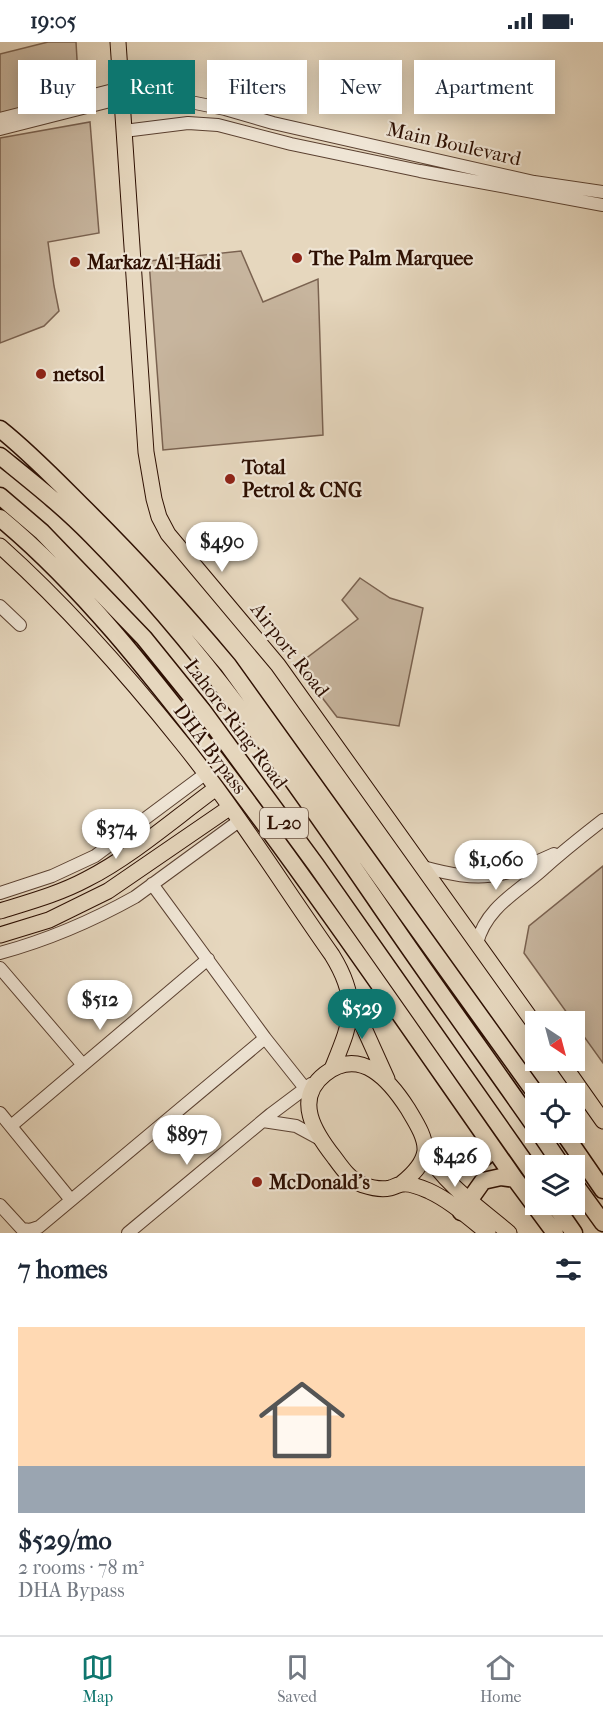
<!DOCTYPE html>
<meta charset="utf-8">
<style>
body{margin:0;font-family:"IM FELL French Canon",serif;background:#f2f2f3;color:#1f2937;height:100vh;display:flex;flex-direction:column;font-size:22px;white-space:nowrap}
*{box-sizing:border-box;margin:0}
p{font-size:20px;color:#747a83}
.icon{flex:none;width:33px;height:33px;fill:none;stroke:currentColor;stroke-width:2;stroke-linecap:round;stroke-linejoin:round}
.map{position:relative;height:1191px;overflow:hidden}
.sheet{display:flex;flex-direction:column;background:#fff;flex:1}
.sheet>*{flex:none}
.guide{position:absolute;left:18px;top:18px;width:567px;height:54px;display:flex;gap:12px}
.needle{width:39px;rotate:144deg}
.controls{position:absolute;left:525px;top:969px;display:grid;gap:12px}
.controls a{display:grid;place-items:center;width:60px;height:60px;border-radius:0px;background:#fff;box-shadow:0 3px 15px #0003;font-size:30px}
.price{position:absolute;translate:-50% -51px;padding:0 14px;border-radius:21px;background:#fff;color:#222;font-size:20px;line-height:39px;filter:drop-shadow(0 2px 3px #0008)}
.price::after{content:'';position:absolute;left:50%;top:36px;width:18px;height:14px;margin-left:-9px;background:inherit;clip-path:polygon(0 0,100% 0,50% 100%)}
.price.current{background:#0f766e;color:#fff}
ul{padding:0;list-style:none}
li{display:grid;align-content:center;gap:12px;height:318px;padding:0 18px}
li span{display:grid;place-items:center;height:186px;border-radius:0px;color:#555}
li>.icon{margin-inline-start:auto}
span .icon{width:108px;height:108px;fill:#fffc;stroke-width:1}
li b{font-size:26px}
h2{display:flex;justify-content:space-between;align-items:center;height:72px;padding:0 18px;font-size:26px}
.pill{padding:0 21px;border-radius:0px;background:#fff;box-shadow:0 3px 15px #0003;font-size:21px;line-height:54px}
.pill.current{background:#0f766e;color:#fff}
.status{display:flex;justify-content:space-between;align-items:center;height:42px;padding:0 30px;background:#fff;direction:ltr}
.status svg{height:16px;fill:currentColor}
.tab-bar{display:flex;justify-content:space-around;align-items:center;height:84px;border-top:2px solid #e0e1e3;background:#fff;font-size:16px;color:#747a83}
.tab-bar a{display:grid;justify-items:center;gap:3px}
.tab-bar .current{color:#0f766e}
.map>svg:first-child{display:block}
.green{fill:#c7b59e;stroke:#7a6250;stroke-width:1.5}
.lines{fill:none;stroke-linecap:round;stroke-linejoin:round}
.minor-casing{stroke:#5b4131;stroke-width:14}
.major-casing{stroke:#2d0f02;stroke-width:17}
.highway-casing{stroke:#2d0f02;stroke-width:19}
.minor{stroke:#efe5d5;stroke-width:12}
.major{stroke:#e6d7be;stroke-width:15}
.highway{stroke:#e6d7be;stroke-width:16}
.poi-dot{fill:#8f2418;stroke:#efe5d5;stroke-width:2}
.labels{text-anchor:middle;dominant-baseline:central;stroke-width:4.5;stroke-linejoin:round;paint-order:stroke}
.shield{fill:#efe5d5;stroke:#674f41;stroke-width:1.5}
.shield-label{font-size:18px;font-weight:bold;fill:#2d0f02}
.street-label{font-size:20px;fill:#2d0f02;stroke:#efe5d5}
.poi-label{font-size:20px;font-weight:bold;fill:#2d0f02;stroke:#efe5d5;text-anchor:start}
</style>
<div class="status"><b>19:05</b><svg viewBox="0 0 49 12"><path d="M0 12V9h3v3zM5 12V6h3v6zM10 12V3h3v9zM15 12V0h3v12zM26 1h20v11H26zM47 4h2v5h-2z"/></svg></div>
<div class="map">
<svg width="603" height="1191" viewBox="0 0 603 1191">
<rect width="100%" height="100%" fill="#e6d7be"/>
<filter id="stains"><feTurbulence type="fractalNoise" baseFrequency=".00333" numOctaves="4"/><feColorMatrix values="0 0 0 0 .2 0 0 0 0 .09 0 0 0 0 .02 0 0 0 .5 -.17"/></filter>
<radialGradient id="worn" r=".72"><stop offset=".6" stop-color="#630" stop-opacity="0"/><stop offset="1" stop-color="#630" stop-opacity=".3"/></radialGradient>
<path class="green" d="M48 0H76L79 52 0 71V12Z
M90 80 99 191 48 200 54 244 59 269 44 284 0 301V96Z
M241 209 263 260 318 237 323 393 163 408 149 219Z
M360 536 390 556 423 566 399 684 337 675 314 645 300 621 358 577 342 558Z
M603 824V1021L524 911 529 884Z"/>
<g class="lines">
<defs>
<path id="minor" d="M0 77 121 46 225 67 273 81 534 140 603 150
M0 87 122 56
M124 89 188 81 218 83 291 102 420 129 603 163
M0 564 20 583
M423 825C482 841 499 837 554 812
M152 842 265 996 304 1045
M0 851 52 834 95 814 205 732
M477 901C486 866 516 851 541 829 561 811 581 795 603 778
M0 911C48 898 92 879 135 855L239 779
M0 926 83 1023
M0 1071 71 1158
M263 1079 296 1084 320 1097
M11 1084 208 917
M0 1163 22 1187 30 1188 39 1185 265 996
M128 1191 271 1072 311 1042"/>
<path id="major" d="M118 0 146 410 154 457 159 475 168 492 278 623 536 984
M0 504C67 564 126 631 182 701 236 768 282 842 332 913 361 960 351 980 332 1027
M0 869C29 860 59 852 87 837 132 814 174 777 215 747
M0 893 49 878 108 849 229 766
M350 961 359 975 387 1037
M560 1018 603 1079
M426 1110C446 1144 480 1166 509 1191
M402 1141C412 1133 423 1123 425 1109 426 1095 415 1079 408 1067 390 1039 361 1004 325 1032 293 1057 315 1091 334 1115 342 1126 350 1138 363 1143 372 1146 381 1148 390 1146 394 1145 399 1142 403 1142 411 1141 422 1146 429 1149 451 1159 470 1177 488 1191"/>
<path id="highway" d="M0 387C29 410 55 437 81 463 133 514 181 567 228 623L536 1052
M0 414C32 440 64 465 92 494 200 603 288 730 374 855 427 933 482 1009 536 1086
M0 454 42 490 144 596 203 669 316 823 536 1136
M0 476C82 544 150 632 215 716 319 853 416 996 515 1137L555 1191
M539 1090 562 1124
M563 1090 603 1148
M431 1119C452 1119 482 1128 492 1106
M574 1141 603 1181
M554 1162 574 1191
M461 1170 483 1139 501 1135 515 1137"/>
</defs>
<use href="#minor" class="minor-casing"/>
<use href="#major" class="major-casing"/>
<use href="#highway" class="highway-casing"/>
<use href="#minor" class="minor"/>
<use href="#major" class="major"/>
<use href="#highway" class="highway"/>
</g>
<g class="poi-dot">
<circle cx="297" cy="216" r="6"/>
<circle cx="75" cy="220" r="6"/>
<circle cx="41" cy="332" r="6"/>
<circle cx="230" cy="437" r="6"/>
<circle cx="257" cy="1140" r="6"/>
</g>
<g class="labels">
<rect class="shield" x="260" y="766" width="48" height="30" rx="4.5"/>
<g class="shield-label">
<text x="284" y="781">L-20</text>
</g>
<g class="street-label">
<text transform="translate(454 102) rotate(13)">Main Boulevard</text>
<text transform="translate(290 608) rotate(52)">Airport Road</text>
<text transform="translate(236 682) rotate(53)">Lahore Ring Road</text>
<text transform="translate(210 707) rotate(53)">DHA Bypass</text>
</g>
<g class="poi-label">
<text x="309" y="216">The Palm Marquee</text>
<text x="87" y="220">Markaz Al-Hadi</text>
<text x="53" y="332">netsol</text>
<text x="242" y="425">Total<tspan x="242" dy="23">Petrol &amp; CNG</tspan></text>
<text x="269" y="1140">McDonald's</text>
</g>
</g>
<rect width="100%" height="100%" filter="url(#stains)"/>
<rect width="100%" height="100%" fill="url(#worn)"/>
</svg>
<div class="controls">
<a><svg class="needle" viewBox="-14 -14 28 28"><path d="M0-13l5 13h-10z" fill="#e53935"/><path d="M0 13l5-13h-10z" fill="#747a83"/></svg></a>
<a><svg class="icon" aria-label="locate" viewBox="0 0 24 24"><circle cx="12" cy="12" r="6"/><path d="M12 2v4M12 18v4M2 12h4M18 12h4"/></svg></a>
<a><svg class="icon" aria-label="layers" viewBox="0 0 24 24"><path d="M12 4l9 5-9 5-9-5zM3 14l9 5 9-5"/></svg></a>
</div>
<b class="price" style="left:222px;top:531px">$490</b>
<b class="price" style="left:116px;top:818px">$374</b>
<b class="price" style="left:496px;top:849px">$1,060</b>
<b class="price" style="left:100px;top:989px">$512</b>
<b class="price current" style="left:362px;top:998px">$529</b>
<b class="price" style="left:187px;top:1124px">$897</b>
<b class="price" style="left:455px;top:1146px">$426</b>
<div class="guide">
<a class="pill">Buy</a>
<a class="pill current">Rent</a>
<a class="pill">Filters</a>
<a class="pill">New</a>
<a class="pill">Apartment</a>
</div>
</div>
<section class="sheet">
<h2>7 homes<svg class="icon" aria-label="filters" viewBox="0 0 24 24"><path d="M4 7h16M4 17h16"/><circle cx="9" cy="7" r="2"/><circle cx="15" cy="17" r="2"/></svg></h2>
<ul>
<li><span style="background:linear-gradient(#ffd9b3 75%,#9aa5b1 0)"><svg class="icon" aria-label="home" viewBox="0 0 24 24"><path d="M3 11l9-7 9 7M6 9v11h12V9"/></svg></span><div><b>$529/mo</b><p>2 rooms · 78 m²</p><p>DHA Bypass</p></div></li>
</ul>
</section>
<nav class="tab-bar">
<a class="current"><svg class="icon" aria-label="map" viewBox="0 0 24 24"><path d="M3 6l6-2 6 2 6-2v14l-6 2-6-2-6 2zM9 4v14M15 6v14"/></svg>Map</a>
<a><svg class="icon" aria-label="saved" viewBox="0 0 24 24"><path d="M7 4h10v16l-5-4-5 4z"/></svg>Saved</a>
<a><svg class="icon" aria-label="home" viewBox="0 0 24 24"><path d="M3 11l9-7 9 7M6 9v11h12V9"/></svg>Home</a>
</nav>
